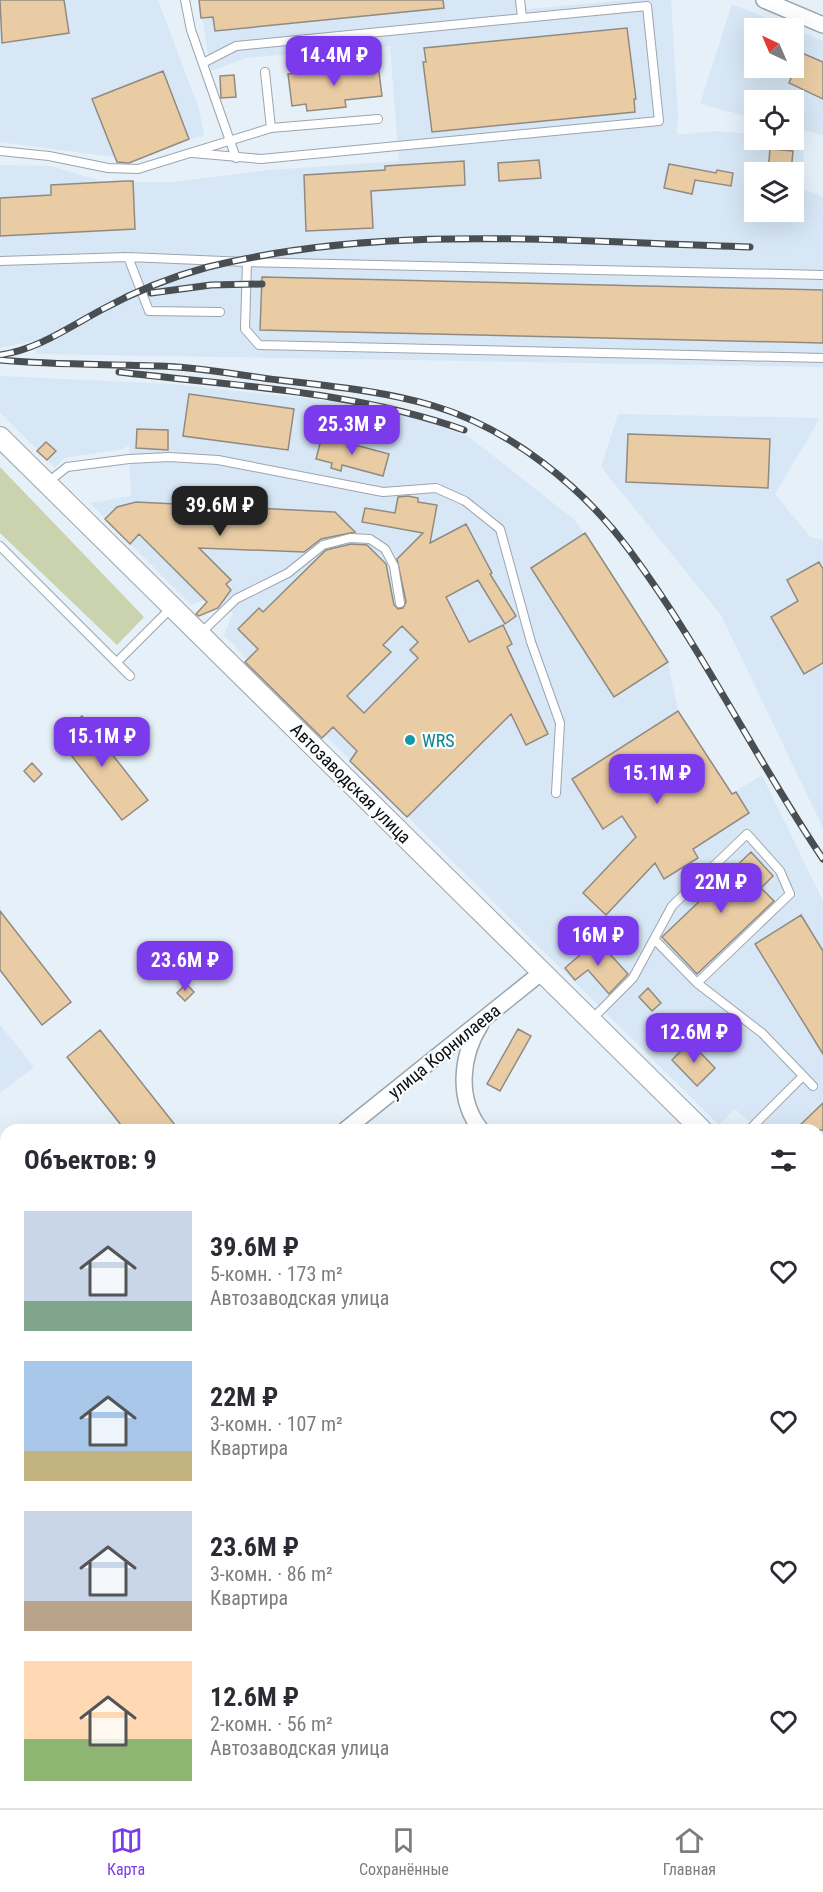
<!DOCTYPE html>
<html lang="ru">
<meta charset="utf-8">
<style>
body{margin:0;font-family:"Roboto Condensed",sans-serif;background:#f7f7f7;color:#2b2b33;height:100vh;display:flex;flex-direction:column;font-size:22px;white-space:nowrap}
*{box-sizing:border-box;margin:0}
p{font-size:20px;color:#7c7c81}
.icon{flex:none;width:33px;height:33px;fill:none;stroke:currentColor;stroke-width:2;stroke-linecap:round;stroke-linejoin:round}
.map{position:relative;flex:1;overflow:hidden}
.drawer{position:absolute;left:0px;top:1124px;width:824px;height:686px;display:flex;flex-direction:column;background:#fff;border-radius:18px 18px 0 0;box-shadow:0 6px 24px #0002}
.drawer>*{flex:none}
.needle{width:39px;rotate:316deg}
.fabs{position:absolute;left:744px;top:18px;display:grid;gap:12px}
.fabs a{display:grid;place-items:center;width:60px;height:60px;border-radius:0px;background:#fff;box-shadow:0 6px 24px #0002;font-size:30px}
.price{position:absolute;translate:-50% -51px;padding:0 14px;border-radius:12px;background:#7c3aed;color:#fff;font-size:20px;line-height:39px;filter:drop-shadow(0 2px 3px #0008)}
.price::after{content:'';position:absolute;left:50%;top:36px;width:18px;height:14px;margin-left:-9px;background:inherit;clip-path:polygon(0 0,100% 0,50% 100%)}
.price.on{background:#222;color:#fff}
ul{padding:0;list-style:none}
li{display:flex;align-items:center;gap:18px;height:150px;padding:0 24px}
li span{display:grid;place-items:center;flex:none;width:168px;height:120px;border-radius:0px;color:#555}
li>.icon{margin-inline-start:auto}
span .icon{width:72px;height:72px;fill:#fffc;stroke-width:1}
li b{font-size:26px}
h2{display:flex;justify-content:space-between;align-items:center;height:72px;padding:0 24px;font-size:26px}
.dock{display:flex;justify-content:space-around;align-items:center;height:84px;border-top:2px solid #e1e1e2;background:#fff;font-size:16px;color:#7c7c81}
.dock a{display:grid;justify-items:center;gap:3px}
.dock .on{color:#7c3aed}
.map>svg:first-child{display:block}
.built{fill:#d7e7f5;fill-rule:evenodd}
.green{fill:#cbd2ae}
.building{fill:#e9cca4;stroke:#918a80;stroke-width:1.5;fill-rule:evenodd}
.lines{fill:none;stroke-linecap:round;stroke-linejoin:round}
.service-casing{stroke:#9ca5ae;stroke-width:10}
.minor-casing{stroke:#9ca5ae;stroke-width:18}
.tertiary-casing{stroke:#9ca5ae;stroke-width:22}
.service{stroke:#fff;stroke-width:8}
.minor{stroke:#fff;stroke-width:15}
.tertiary{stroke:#fff;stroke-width:20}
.rail-casing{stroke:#484e52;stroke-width:7}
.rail{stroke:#fafcfd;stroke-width:4.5;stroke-dasharray:14;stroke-linecap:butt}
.culture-dot{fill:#0f9aa8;stroke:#fafcfd;stroke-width:2}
.labels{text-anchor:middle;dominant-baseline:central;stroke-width:4.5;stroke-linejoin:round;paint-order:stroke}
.culture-label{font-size:18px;fill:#0d838f;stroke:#fafcfd;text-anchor:start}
.street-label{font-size:18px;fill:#090d0f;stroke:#fafcfd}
</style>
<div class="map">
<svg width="823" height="1808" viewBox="0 0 823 1808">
<rect width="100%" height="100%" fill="#e6f0f8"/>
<path class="built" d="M0 0H158L199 109 204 136 189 139 119 167 114 157 0 142Z
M199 0H525L527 9 628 0H671L678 116 677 135 715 131 754 134V140L803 138 804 189 823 197V367L37 354 33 341 0 348V165L50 166 105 182H173L270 170 399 161 390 46 246 58 211 71ZM754 172H794V212H754Z
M732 4 791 28H754V68H794V29L823 41V135L794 128V100H754V118L700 104Z
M0 376 171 384 330 401 425 420 469 437 575 520 668 662 678 711 731 794 762 775 823 901V1237L818 1232V1130L758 1129 735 1109 719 1125 325 735 321 738 245 662 247 659 224 635 233 613 227 607 223 604 210 611 204 605 207 602 205 600 191 605 90 503 131 496 129 445 123 449 64 458 55 468 0 412Z
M618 414 820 418 775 494 810 537 823 540V828L721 615 601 467Z
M0 1025 34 1067 0 1093Z
M509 1803H639L638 1808H508Z"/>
<path class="green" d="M0 467 144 617 117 645 0 533Z
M818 1268 823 1274V1330L818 1325Z
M818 1407 823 1409V1502L818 1501Z
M6 1639V1757L0 1750V1644Z
M45 1803H183L181 1808H49Z
M339 1803H466L464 1808H347Z"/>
<path class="building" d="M0 0H64L69 33 2 43Z
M199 0H443L444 8 215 31 213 17 201 18Z
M627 28 636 99H634L635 112 432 132 423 62H426L424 48Z
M802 53 823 62V99L789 83Z
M378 64 382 96 345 100 346 107 307 111 306 104 292 106 288 74Z
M163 71 189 139 129 163 117 162 92 99Z
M234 75 236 97 221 98 220 76Z
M770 149 793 151 791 172H768Z
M539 160 541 178 499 181 498 163Z
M464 161 465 185 371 191 373 228 306 231 304 175 385 170V166Z
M669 164 716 173 717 170 733 173 731 186 695 180 692 194 664 188Z
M126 181H133L135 229 0 236V198L51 195V185Z
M262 277 823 290V343L260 330Z
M189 394 294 409 288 450 183 436Z
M137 429 168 430V450L136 448Z
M628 434 770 439 768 488 626 482Z
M322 436 389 454 383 476 342 465 341 471 331 468 332 463 316 459Z
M46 442 56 451 47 460 37 451Z
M408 496 418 498V502L437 505 430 543 466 524 492 573 490 574 516 616 505 624 478 580 446 597 469 642 503 625 512 644 507 647 548 734 526 745 511 714 407 817 350 761 357 751 333 727 322 738 245 662 258 649 238 629 259 608 263 612 326 550 351 544 367 545 386 564 394 605 398 609 403 608 406 602 397 559 423 533 362 522 365 508 395 513 398 497ZM402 626 418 642 410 650 418 658 364 713 347 696 391 652 383 645Z
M136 502 335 512 355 532 321 539 304 552 199 548 231 580 226 584 231 590 218 608 199 616 196 614 207 602 139 534 130 544 105 519 117 507Z
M585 533 668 662 614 697 531 568Z
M819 562 823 569V663L804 674 771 617 798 601 787 580Z
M678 711 732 794 736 792 749 813 693 849 698 858 664 879 655 863 606 915 583 893 636 837 622 816 603 829 572 779Z
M82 716 148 800 122 820 56 736Z
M32 763 42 774 34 782 24 771Z
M751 852 773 876 761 888 774 901 697 974 662 937Z
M0 911 71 1002 42 1025 0 970Z
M801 915 823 951V1054L755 944Z
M597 940 628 974 609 994 588 970 575 980 565 968Z
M186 984 194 992 185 1001 177 993Z
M648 988 661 1003 652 1011 639 997Z
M518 1029 531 1036 500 1091 487 1084Z
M100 1030 179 1130H125L67 1057Z
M690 1042 715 1068 697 1086 672 1060Z
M823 1103V1130H795Z"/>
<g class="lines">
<defs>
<path id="service" d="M185 0 191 30 236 158
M520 0 522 17
M265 72 271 128
M0 151 49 156 108 168 138 169 271 128 378 119
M192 153 261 159 659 121 647 6 236 46 203 63
M128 257 149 311 220 312
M0 261 128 257 247 262
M823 275 247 262 245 329 259 345 823 358
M47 483 67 467 129 459 169 457 218 460 383 492 436 488 465 501 500 529 531 642 560 723 556 793
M0 546 130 676
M201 633 236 599 288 573 323 545 350 538 370 539 385 549 394 566 400 603
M117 662 171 608
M655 940 697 983 762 1033 813 1086
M591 1020 633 978 672 906 747 834 780 871 790 894 697 983
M749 1130 803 1076
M818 1340 823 1346
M0 1466 6 1461
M818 1521 823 1529
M0 1579 6 1574
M818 1708 823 1687
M786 1808 788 1803"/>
<path id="minor" d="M764 0 823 25
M345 1130 542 972
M481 1130C456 1099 461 1055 481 1024
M0 1406 6 1401
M245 1808 247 1803"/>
<path id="tertiary" d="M0 437 702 1130
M818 1244 823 1249"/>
</defs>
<use href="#service" class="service-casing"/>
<use href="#minor" class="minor-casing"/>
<use href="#tertiary" class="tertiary-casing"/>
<use href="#service" class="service"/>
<use href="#minor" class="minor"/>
<use href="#tertiary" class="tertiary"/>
<defs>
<path id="rail" d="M151 293 211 285 262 284
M0 355C39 349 69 327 103 309 136 291 171 277 208 267 387 223 568 242 750 247
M0 360C53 365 105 364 158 366 198 367 238 375 278 380 330 386 383 391 434 406 511 429 583 487 630 551 702 648 755 758 823 859
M119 372C234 386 355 391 464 430"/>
</defs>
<use href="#rail" class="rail-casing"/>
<use href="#rail" class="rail"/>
</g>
<circle class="culture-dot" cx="410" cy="740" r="6"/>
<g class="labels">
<g class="culture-label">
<text x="422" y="740">WRS</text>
</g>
<g class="street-label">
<text transform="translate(351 783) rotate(45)">Автозаводская улица</text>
<text transform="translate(444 1051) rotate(-39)">улица Корнилаева</text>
</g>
</g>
</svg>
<div class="fabs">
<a><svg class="needle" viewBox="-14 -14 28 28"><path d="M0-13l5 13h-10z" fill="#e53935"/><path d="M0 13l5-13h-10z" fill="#7c7c81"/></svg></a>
<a><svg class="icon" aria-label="locate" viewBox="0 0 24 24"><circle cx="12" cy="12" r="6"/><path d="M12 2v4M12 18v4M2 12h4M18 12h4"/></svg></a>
<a><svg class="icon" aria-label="layers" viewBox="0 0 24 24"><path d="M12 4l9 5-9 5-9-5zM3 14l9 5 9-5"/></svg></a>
</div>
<b class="price" style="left:334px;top:87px">14.4M ₽</b>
<b class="price" style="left:352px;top:456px">25.3M ₽</b>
<b class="price on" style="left:220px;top:537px">39.6M ₽</b>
<b class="price" style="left:102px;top:768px">15.1M ₽</b>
<b class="price" style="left:657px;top:805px">15.1M ₽</b>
<b class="price" style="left:721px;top:914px">22M ₽</b>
<b class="price" style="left:598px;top:967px">16M ₽</b>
<b class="price" style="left:185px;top:992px">23.6M ₽</b>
<b class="price" style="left:694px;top:1064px">12.6M ₽</b>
<section class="drawer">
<h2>Объектов: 9<svg class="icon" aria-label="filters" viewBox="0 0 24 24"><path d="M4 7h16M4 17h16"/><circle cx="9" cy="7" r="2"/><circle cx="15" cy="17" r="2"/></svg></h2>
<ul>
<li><span style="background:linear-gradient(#c9d6e8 75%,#7fa58c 0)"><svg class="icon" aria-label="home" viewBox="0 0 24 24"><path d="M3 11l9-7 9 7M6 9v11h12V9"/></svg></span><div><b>39.6M ₽</b><p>5-комн. · 173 m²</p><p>Автозаводская улица</p></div><svg class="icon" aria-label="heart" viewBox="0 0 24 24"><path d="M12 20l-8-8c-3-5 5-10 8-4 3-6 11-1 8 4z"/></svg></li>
<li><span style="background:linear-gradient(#a9c7e8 75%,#c2b280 0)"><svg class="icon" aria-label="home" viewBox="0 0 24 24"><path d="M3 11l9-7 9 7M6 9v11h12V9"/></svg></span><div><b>22M ₽</b><p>3-комн. · 107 m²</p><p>Квартира</p></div><svg class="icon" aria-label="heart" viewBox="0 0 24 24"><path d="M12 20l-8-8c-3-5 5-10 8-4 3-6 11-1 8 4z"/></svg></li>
<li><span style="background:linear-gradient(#c9d6e8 75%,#b9a48a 0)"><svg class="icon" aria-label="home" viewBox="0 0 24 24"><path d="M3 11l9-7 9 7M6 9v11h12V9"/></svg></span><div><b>23.6M ₽</b><p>3-комн. · 86 m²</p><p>Квартира</p></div><svg class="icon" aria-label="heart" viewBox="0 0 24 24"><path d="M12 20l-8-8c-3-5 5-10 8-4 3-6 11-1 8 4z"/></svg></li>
<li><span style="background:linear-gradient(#ffd9b3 65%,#8fb573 0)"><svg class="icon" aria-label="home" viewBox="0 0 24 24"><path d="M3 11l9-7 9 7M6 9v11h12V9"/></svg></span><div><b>12.6M ₽</b><p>2-комн. · 56 m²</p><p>Автозаводская улица</p></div><svg class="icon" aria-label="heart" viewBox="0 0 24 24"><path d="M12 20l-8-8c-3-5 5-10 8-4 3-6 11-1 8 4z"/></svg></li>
</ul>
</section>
</div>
<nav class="dock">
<a class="on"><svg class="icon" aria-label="map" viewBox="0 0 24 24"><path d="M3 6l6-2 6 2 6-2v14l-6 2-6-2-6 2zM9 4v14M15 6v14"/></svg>Карта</a>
<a><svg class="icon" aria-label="saved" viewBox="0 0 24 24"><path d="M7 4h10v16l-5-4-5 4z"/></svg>Сохранённые</a>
<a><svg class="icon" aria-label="home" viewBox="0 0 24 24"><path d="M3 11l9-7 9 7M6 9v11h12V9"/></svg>Главная</a>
</nav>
